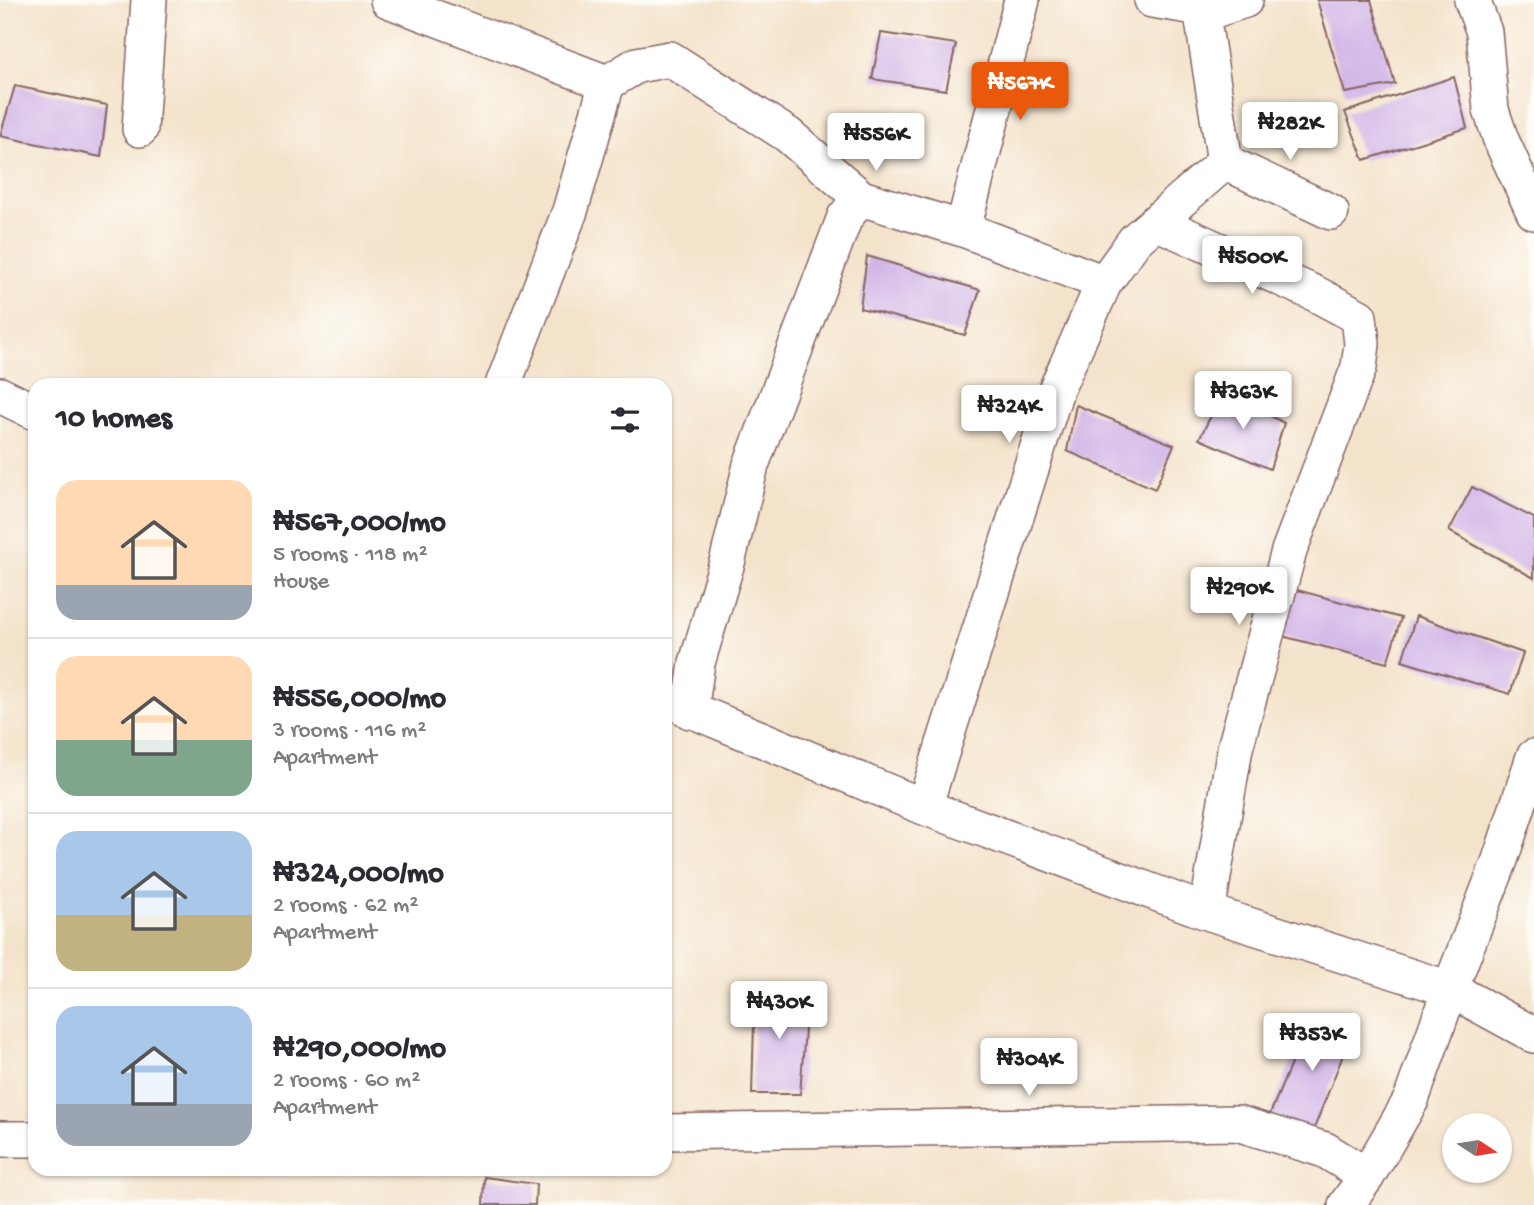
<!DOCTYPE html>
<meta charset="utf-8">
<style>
body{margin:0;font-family:"Gochi Hand",sans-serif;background:#f7f7f7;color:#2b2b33;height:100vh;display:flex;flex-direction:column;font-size:26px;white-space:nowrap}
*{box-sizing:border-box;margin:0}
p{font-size:23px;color:#7c7c81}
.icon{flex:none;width:38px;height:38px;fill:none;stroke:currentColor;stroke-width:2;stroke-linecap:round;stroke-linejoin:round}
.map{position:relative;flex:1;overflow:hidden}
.drawer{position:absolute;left:28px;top:378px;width:644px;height:798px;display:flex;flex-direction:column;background:#fff;border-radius:21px;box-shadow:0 2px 5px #0004}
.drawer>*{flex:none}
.needle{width:46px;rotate:102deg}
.tools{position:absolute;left:1442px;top:1113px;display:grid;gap:14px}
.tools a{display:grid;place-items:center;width:70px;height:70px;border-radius:50%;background:#fff;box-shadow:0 2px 5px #0004;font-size:35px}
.price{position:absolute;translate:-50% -60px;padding:0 16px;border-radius:7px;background:#fff;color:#222;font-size:23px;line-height:46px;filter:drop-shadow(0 2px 4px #0008)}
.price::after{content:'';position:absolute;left:50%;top:42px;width:21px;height:16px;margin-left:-10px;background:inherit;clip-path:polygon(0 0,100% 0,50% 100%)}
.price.current{background:#ea580c;color:#fff}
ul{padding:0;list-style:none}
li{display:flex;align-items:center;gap:21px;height:175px;padding:0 28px}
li+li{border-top:2px solid #e1e1e2}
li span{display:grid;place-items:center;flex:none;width:196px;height:140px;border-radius:21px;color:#555}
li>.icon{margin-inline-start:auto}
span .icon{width:84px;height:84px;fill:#fffc;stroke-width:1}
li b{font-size:30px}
h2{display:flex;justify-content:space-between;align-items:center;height:84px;padding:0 28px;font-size:30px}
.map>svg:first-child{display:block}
.building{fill:#d1b4e7}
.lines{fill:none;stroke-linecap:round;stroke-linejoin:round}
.minor-casing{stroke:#866463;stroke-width:38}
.minor{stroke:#fff;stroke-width:35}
</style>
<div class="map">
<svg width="1534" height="1205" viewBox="0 0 1534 1205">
<rect width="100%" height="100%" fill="#fdfcf7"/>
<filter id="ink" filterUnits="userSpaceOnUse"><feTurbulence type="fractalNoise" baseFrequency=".0143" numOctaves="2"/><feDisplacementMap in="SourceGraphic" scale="14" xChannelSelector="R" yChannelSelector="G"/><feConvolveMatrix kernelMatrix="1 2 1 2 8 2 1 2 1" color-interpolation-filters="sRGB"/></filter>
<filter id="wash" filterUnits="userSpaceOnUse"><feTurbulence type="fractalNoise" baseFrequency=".00686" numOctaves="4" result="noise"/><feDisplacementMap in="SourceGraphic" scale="28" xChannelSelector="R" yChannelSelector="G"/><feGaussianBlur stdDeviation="1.57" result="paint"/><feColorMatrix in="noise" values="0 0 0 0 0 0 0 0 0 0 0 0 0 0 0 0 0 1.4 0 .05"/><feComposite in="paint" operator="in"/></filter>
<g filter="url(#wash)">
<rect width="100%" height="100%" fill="#f4e3cb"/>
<g id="blocks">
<path class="building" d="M1317 0H1371L1395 84 1345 93Z
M881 33 956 44 946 90 872 79Z
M1454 77 1467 128 1364 160 1345 112Z
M15 86 107 105 101 157 0 136Z
M867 256 980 290 965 335 860 308Z
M1224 391 1284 423 1270 469 1199 439Z
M1076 405 1174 445 1155 489 1067 451Z
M1472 487 1534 518V578L1449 531Z
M1297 590 1401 618 1387 663 1282 636Z
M1416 616 1523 653 1510 694 1402 661Z
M755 988 808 990 800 1094H752Z
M1310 1018 1354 1027 1313 1131 1270 1114Z
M484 1177 536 1184 535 1205H483Z"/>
</g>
</g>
<g filter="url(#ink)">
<use href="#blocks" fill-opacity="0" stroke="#866463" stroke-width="2"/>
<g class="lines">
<defs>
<path id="minor" d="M388 0 607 83 570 211 503 385
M1152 0 1214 10 1245 0
M1472 0 1484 32 1491 110 1501 140 1534 212
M1201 8 1225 162
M607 83 637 65 670 59 788 135 861 198
M140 129 149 0
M1225 162 1331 212
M1156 222 1316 294 1359 317 1362 344 1359 367 1289 551 1235 748 1207 912
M963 229 1022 0
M0 395 35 412
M665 699 924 807 1207 912 1450 989 1534 1035
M690 711 697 663 728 559 751 465 845 217 861 198 963 229 1104 283
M924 807 1056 390 1104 283 1135 240 1225 162
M665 1132 1237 1123 1325 1150 1367 1176
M0 1139H35
M1346 1205 1367 1176 1411 1100 1450 989 1500 860 1534 757"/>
</defs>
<use href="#minor" class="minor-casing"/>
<use href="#minor" class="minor"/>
</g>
</g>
</svg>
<div class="tools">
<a><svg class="needle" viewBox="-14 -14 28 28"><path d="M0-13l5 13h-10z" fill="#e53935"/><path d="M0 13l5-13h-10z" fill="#7c7c81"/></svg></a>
</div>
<b class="price current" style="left:1020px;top:122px">₦567K</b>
<b class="price" style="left:1290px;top:162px">₦282K</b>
<b class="price" style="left:876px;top:173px">₦556K</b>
<b class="price" style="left:1252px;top:296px">₦500K</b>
<b class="price" style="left:1243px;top:431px">₦363K</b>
<b class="price" style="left:1009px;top:445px">₦324K</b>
<b class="price" style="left:1239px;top:627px">₦290K</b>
<b class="price" style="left:779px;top:1041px">₦430K</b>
<b class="price" style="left:1312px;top:1073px">₦353K</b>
<b class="price" style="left:1029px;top:1098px">₦304K</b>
<section class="drawer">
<h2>10 homes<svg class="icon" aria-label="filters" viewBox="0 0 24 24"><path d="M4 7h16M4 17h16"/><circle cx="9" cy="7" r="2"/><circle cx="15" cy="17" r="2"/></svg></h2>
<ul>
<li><span style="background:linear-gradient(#ffd9b3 75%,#9aa5b1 0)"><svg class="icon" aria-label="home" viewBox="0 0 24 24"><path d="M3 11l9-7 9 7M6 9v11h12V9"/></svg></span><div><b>₦567,000/mo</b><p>5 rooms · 118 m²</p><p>House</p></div></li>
<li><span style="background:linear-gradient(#ffd9b3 60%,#7fa58c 0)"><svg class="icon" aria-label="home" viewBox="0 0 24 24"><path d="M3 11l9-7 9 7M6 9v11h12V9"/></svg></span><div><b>₦556,000/mo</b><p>3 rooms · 116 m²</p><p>Apartment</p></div></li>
<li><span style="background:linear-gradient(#a9c7e8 60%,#c2b280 0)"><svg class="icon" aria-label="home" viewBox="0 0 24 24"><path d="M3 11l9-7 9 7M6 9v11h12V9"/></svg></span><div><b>₦324,000/mo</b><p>2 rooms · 62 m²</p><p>Apartment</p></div></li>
<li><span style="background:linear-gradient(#a9c7e8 70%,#9aa5b1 0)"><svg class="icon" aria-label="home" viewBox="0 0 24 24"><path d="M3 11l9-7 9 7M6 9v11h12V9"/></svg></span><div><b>₦290,000/mo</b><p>2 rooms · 60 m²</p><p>Apartment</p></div></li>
</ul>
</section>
</div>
